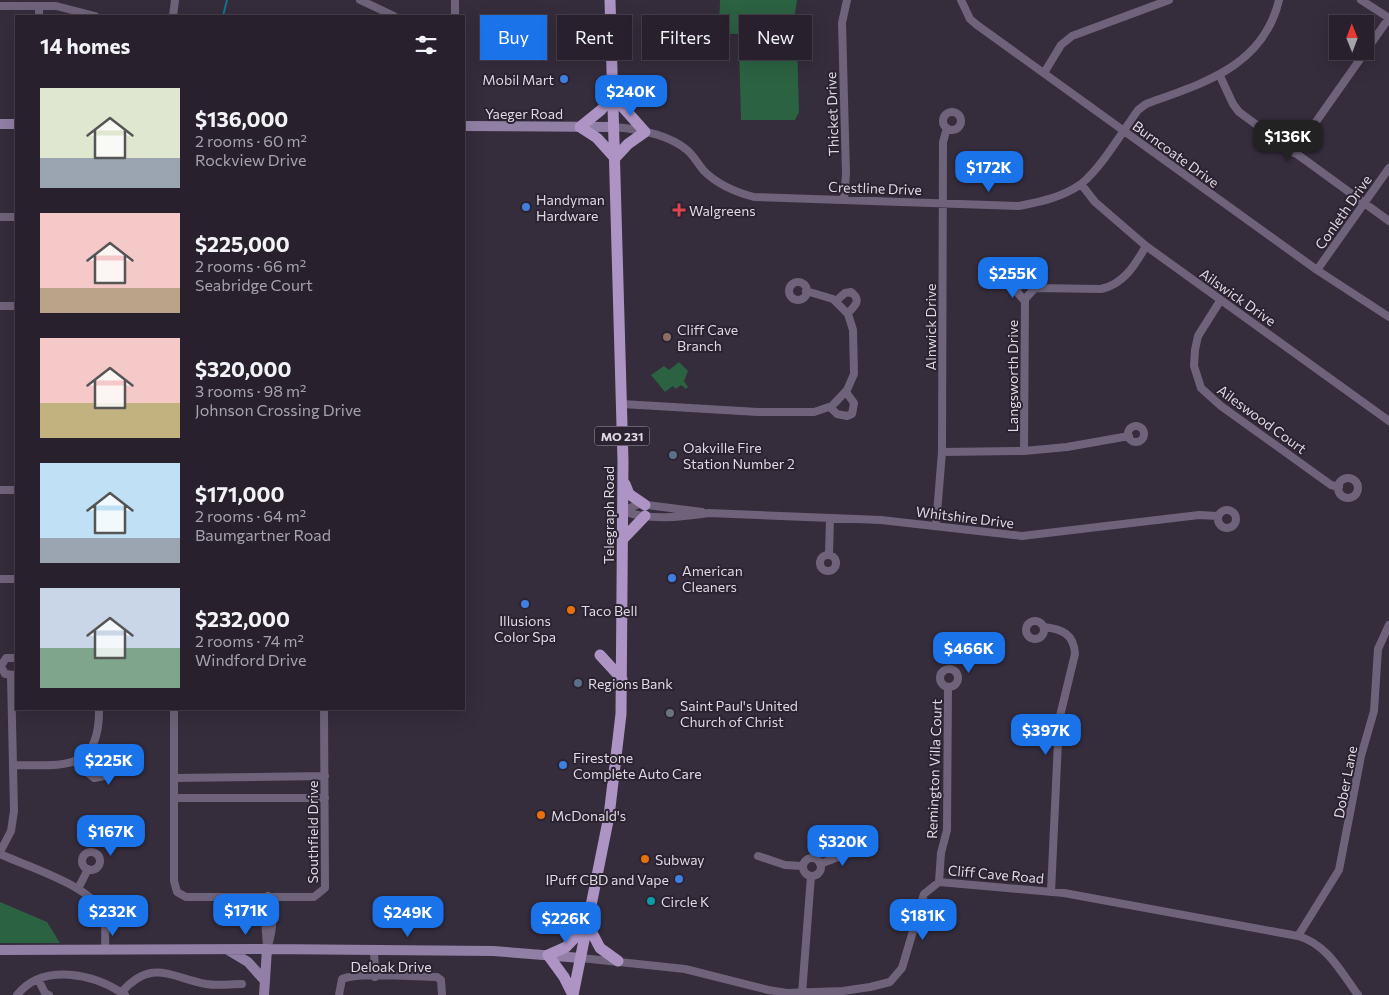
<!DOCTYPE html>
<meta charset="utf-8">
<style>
body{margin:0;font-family:Commissioner,sans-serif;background:#302935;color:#f1f3f6;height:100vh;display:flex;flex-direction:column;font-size:19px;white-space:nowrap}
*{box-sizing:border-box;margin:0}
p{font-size:16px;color:#a5a3aa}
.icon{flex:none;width:28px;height:28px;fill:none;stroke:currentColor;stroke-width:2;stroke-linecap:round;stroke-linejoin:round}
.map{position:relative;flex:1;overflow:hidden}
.details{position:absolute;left:15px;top:15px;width:450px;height:695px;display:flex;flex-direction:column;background:#28212d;border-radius:0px;box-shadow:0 5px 20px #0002,0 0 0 1px #443e49}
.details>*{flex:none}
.guide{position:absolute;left:480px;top:15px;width:475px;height:45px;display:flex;gap:10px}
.needle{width:32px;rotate:359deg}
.tools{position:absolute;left:1329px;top:15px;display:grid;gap:10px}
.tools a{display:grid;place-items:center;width:45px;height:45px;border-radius:0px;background:#28212d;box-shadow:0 5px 20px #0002,0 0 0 1px #443e49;font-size:25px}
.price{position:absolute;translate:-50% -42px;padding:0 11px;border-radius:10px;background:#1a73e8;color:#fff;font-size:16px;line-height:32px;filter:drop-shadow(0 1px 2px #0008)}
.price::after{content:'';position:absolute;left:50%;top:30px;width:15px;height:11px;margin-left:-8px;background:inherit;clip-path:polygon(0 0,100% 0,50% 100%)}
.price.on{background:#222;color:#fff}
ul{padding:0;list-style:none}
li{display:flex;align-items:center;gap:15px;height:125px;padding:0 25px}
li span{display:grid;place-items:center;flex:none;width:140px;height:100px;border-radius:0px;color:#555}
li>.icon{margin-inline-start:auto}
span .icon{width:60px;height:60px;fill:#fffc;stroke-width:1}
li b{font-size:21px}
h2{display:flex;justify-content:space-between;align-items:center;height:60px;padding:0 25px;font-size:21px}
.pill{padding:0 18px;border-radius:0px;background:#28212d;box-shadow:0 5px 20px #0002,0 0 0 1px #443e49;font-size:18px;line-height:45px}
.pill.on{background:#1a73e8;color:#fff}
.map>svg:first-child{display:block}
.green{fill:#2b6242}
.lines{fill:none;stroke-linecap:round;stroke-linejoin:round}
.stream{stroke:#16728b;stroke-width:2}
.street{stroke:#6f637b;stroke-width:8}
.secondary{stroke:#927fa5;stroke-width:10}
.primary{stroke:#ad94c5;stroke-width:11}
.shop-dot{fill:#3f7fe0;stroke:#2b2331;stroke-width:2}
.health-dot{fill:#e0444e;stroke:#2b2331;stroke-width:2}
.education-dot{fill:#8d6e63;stroke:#2b2331;stroke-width:2}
.service-dot{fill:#5c6f8a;stroke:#2b2331;stroke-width:2}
.food-dot{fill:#e8710a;stroke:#2b2331;stroke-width:2}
.worship-dot{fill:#6b7280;stroke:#2b2331;stroke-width:2}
.culture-dot{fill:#0f9aa8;stroke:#2b2331;stroke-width:2}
.labels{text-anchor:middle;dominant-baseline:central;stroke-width:4;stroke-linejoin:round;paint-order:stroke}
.shield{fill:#2b2331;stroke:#a9a2ae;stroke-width:1}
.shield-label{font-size:12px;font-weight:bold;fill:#dfd9e3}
.poi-label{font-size:14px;fill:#dfd9e3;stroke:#2b2331;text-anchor:start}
.street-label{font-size:14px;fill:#dfd9e3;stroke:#2b2331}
</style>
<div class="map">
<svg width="1389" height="995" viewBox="0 0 1389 995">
<rect width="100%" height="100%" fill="#352c3c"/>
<path class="green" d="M720 0H797L792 33 725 34 719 26Z
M748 39H797L799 112 795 120H741L739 46Z
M679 362 688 371 684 381 688 387 686 389 681 385 676 389 673 386 665 392 651 375 664 366 669 370Z
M0 902 47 922 60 943H0Z"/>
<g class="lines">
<path class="stream" d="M223 16 227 0"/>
<path class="street" d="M360 0 394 16
M961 0 970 19 977 25 1317 270 1389 317
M1361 0 1389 18
M0 6H56L95 16
M39 6V16
M173 16 175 0
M455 16V0
M1044 73 1061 45 1072 36 1169 0
M1220 76 1233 104 1239 112 1389 221
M943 121a9 9 0 1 1 18 0a9 9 0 1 1-18 0Z
M614 127C638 129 668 134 687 150 694 156 698 164 704 171 718 185 735 192 754 197L1019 206C1040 202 1063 197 1081 184 1101 168 1123 131 1138 110L1146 104C1203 83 1263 67 1279 0
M1294 153 1389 18
M1081 184 1095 202 1146 246 1389 421
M844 199 846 174 842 23 847 0
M0 217H16
M1317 270 1389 168
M789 291a9 9 0 1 1 18 0a9 9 0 1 1-18 0Z
M1024 300 1017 292 1019 283 1028 281 1036 288
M836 301 845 293 851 292C862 300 855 306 848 313
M1220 301 1198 336 1195 350 1194 366 1201 388 1221 406 1331 485 1339 487
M0 306H16
M622 404 758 412H814L832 406 847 390 854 374 853 330 848 314 833 299 806 291
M830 407 837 414 847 416 852 414 854 403 846 392
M1128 434a8 8 0 1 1 16 0a8 8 0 1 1-16 0Z
M1024 451 1025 299 1035 288 1101 289C1124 284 1135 265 1146 246
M942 452 1024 451 1067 447 1129 436
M1338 488a10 10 0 1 1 20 0a10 10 0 1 1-20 0Z
M0 490H16
M1218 519a9 9 0 1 1 18 0a9 9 0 1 1-18 0Z
M623 511C650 521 681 517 709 513L881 520 1022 536 1199 515 1218 516
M623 511 639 504 702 512
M936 526 942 452 943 142 947 128
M829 555 830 518
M820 563a8 8 0 1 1 16 0a8 8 0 1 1-16 0Z
M0 579H16
M1026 630a9 9 0 1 1 18 0a9 9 0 1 1-18 0Z
M1044 627C1062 629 1074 634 1075 654L1059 720 1051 892
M940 678a9 9 0 1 1 18 0a9 9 0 1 1-18 0Z
M15 675 5 674 1 666 6 658H16
M174 709V881L177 892 186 897H314L325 888 324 709
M74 761 94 778 104 776 105 765 92 749
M13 765C63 765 100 773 99 709
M174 778 325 776
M174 798H325
M82 861a9 9 0 1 1 18 0a9 9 0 1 1-18 0Z
M0 852 11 831 14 811 11 676
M0 854C26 866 89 885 101 911 107 923 105 937 105 950
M758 856 785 865 802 866
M803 867a9 9 0 1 1 18 0a9 9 0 1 1-18 0Z
M820 864 846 854 861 851
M939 882 941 853 947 830 948 687
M78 889 88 869
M1298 936 1339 870 1361 756 1374 711 1378 649 1389 625
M267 947 264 904 268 896
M267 949C273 931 275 914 268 896
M374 950 375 977
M581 958 685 969 768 990 787 993 843 991 870 987 890 982 902 968 924 894 939 882 1064 893 1298 936C1327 944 1341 972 1358 995
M38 979 45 993 49 995
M121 993C151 958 170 977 206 984 218 986 230 984 242 984
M802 994 811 876
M17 995C43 962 95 974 125 995
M339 995 342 979C359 972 416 977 437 977L441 980 442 995"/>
<path class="secondary" d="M0 124H16
M464 126 614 127
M0 950 267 949 493 951 581 958
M228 950 248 962 265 981
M264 995 267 949"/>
<path class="primary" d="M613 96 601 110 580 127 597 138 615 158
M613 96 645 132 628 144 615 158
M625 484 629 494 645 505
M623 539 645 516
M600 655 622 679
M588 925 600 948 618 961
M573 995 609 816 621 714 623 461 610 0
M573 995 564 977 548 955 566 947 587 925"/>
</g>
<g class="shop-dot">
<circle cx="564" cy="79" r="5"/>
<circle cx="526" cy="207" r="5"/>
<circle cx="672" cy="578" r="5"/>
<circle cx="525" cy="604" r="5"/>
<circle cx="563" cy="765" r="5"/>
<circle cx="679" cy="879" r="5"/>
</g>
<path class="health-dot" d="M676.5 202.5h5v5h5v5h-5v5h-5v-5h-5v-5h5z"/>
<circle class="education-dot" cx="667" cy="337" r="5"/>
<g class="service-dot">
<circle cx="673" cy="455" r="5"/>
<circle cx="578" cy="683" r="5"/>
</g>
<g class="food-dot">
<circle cx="571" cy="610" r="5"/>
<circle cx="541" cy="815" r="5"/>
<circle cx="645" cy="859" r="5"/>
</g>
<circle class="worship-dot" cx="670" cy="713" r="5"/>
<circle class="culture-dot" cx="651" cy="901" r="5"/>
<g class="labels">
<rect class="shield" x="594.5" y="426.5" width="55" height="19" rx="4"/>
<g class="shield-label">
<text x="622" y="436">MO 231</text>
</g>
<g class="poi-label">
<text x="554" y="79" text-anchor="end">Mobil Mart</text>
<text x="536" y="199">Handyman<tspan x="536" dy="16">Hardware</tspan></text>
<text x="689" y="210">Walgreens</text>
<text x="677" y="329">Cliff Cave<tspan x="677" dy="16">Branch</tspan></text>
<text x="683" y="447">Oakville Fire<tspan x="683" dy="16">Station Number 2</tspan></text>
<text x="682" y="570">American<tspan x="682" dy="16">Cleaners</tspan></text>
<text x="581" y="610">Taco Bell</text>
<text x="525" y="620" text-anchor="middle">Illusions<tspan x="525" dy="16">Color Spa</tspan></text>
<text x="588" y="683">Regions Bank</text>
<text x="680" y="705">Saint Paul's United<tspan x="680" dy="16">Church of Christ</tspan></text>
<text x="573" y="757">Firestone<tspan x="573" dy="16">Complete Auto Care</tspan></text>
<text x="551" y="815">McDonald's</text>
<text x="655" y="859">Subway</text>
<text x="669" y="879" text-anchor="end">IPuff CBD and Vape</text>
<text x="661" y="901">Circle K</text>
</g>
<g class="street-label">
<text x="524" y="113">Yaeger Road</text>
<text transform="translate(832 114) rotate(-92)">Thicket Drive</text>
<text transform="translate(1176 154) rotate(36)">Burncoate Drive</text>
<text transform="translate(875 188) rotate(2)">Crestline Drive</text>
<text transform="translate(1343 212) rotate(-55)">Conleth Drive</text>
<text transform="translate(1238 297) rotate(35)">Ailswick Drive</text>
<text transform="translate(930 327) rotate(-90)">Alnwick Drive</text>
<text transform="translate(1012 376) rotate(-90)">Langsworth Drive</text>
<text transform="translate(1262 419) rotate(36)">Aileswood Court</text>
<text transform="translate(608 515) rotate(-90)">Telegraph Road</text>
<text transform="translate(965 517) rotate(7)">Whitshire Drive</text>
<text transform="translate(934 769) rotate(-88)">Remington Villa Court</text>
<text transform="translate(1345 782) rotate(-79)">Dober Lane</text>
<text transform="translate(312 832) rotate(-90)">Southfield Drive</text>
<text transform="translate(996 874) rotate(5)">Cliff Cave Road</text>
<text x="391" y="966">Deloak Drive</text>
</g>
</g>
</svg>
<div class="tools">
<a><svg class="needle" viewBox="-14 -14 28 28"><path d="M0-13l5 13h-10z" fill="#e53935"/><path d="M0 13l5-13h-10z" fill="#a5a3aa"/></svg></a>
</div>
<b class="price" style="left:631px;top:117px">$240K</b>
<b class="price on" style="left:1288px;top:162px">$136K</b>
<b class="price" style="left:989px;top:193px">$172K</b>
<b class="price" style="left:1013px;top:299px">$255K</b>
<b class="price" style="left:969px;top:674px">$466K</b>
<b class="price" style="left:1046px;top:756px">$397K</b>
<b class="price" style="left:109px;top:786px">$225K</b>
<b class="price" style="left:111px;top:857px">$167K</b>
<b class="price" style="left:843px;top:867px">$320K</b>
<b class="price" style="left:246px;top:936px">$171K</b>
<b class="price" style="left:113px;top:937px">$232K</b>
<b class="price" style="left:408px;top:938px">$249K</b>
<b class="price" style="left:923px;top:941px">$181K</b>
<b class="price" style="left:566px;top:944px">$226K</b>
<div class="guide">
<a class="pill on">Buy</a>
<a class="pill">Rent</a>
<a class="pill">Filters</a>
<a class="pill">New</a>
</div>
<section class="details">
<h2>14 homes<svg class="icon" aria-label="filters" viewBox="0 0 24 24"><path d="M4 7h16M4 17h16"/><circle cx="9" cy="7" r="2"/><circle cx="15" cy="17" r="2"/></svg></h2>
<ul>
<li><span style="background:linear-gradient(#dfe7d0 70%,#9aa5b1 0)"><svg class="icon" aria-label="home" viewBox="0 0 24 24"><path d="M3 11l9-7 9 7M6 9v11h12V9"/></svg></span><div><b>$136,000</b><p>2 rooms · 60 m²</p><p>Rockview Drive</p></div></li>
<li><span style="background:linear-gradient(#f6c9c9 75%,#b9a48a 0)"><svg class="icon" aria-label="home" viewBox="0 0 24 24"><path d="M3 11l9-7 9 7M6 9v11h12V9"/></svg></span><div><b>$225,000</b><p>2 rooms · 66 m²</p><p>Seabridge Court</p></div></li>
<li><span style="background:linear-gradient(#f6c9c9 65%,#c2b280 0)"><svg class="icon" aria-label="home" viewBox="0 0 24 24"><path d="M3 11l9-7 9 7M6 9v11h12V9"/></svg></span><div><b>$320,000</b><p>3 rooms · 98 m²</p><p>Johnson Crossing Drive</p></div></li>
<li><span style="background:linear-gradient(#bfe0f5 75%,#9aa5b1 0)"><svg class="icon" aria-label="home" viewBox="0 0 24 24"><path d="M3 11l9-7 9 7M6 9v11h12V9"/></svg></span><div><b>$171,000</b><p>2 rooms · 64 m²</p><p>Baumgartner Road</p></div></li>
<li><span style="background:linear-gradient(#c9d6e8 60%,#7fa58c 0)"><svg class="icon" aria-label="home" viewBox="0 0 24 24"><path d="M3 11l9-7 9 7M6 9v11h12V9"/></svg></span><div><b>$232,000</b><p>2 rooms · 74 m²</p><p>Windford Drive</p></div></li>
</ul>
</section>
</div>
